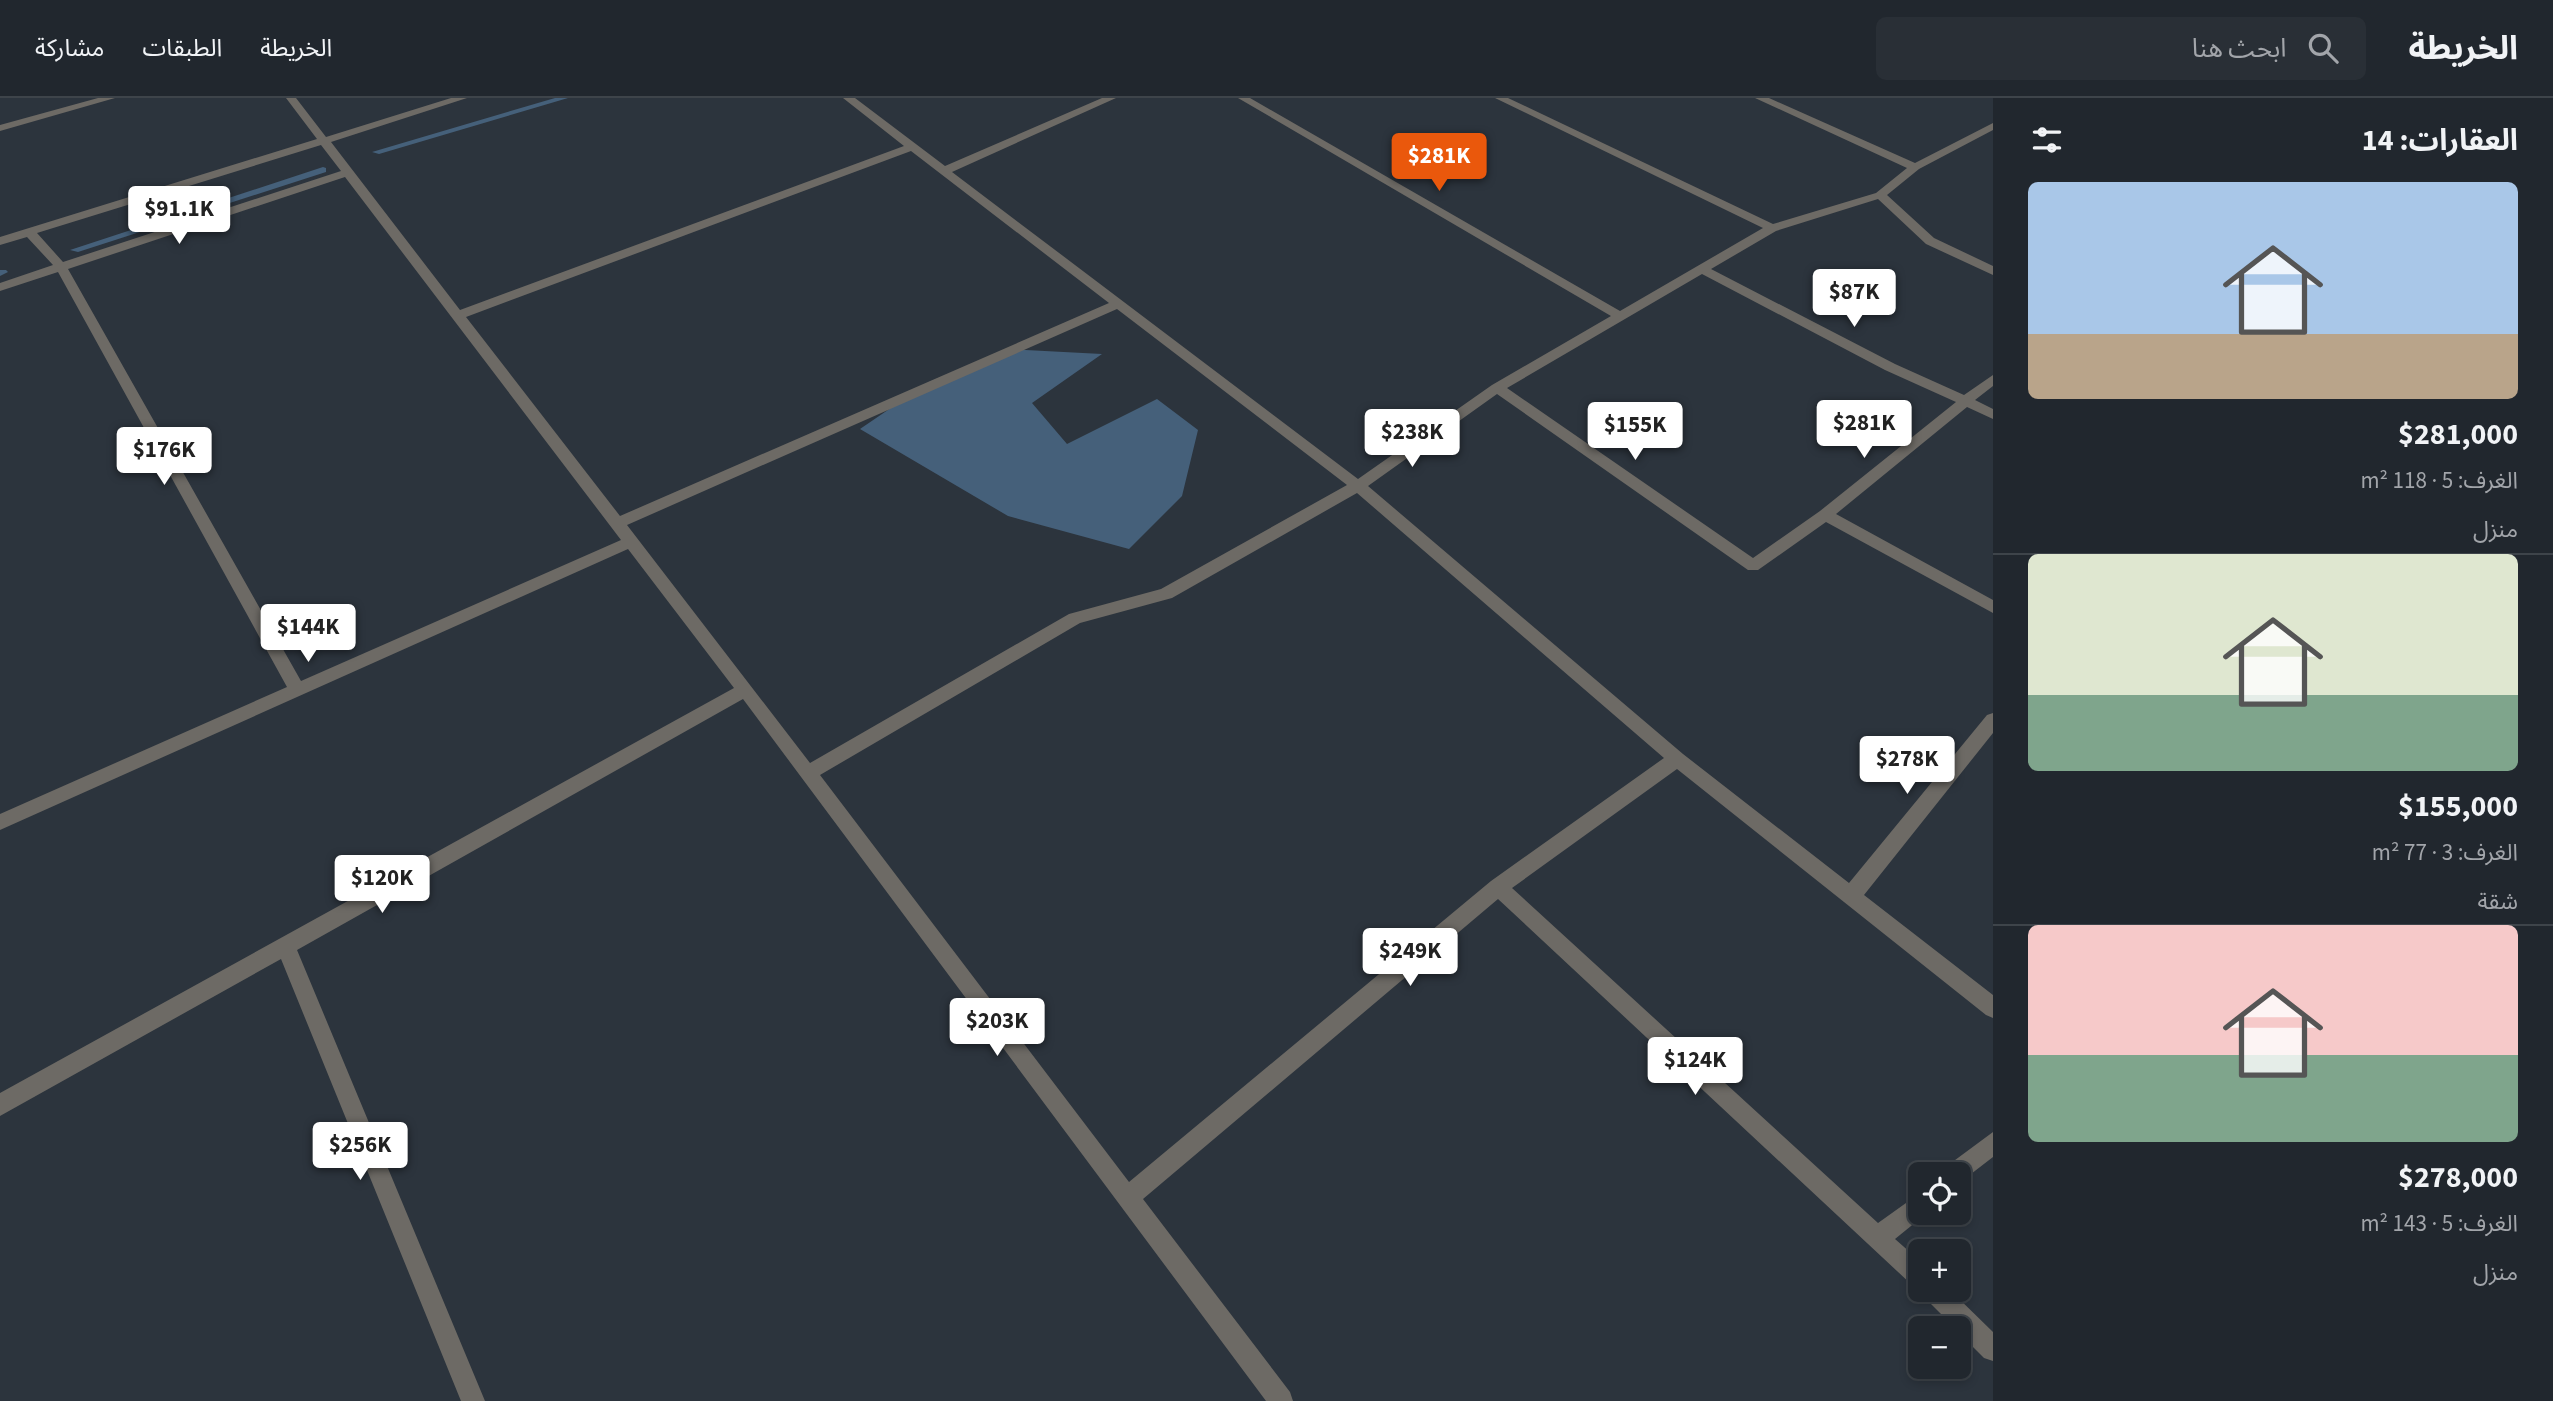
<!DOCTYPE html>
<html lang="ar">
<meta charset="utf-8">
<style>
body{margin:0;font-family:"Source Sans 3","Noto Sans Arabic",sans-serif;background:#292f36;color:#f1f3f6;direction:rtl;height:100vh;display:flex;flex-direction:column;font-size:26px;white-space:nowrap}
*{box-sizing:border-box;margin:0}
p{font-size:23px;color:#a2a5aa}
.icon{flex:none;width:38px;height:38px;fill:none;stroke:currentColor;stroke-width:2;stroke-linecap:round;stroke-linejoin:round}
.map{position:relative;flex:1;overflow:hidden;direction:ltr}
.side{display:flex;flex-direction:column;background:#21272e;width:560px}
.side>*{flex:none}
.fabs{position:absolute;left:1908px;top:1064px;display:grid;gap:14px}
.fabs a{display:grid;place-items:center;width:63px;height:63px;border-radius:10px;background:#21272e;box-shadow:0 4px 10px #0003,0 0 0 2px #3e444a;font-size:35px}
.price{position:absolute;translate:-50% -60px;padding:0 16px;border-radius:7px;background:#fff;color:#222;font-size:23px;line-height:46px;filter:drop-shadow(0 2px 4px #0008)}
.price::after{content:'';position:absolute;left:50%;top:42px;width:21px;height:16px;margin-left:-10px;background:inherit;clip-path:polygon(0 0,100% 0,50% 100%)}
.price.active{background:#ea580c;color:#fff}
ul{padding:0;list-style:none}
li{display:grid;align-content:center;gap:14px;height:371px;padding:0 35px}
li+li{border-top:2px solid #3e444a}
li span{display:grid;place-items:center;height:217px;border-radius:10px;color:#555}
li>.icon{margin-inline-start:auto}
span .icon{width:126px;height:126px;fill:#fffc;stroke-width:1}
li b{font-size:30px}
h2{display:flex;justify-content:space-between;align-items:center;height:84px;padding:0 35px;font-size:30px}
header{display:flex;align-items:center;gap:42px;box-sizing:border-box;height:98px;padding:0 35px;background:#21272e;border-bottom:2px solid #3e444a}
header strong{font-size:33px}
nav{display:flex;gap:38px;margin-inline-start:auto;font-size:24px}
.search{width:490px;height:63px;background:#292f36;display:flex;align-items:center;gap:18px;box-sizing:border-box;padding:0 24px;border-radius:10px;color:#a2a5aa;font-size:26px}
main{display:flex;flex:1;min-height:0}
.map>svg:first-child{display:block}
.water{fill:#45607a}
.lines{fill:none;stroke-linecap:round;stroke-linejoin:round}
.stream{fill:#45607a;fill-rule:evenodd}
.minor{fill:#6d6a65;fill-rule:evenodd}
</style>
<header>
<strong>الخريطة</strong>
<div class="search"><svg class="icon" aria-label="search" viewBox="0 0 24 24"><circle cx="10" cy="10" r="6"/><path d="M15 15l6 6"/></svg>ابحث هنا</div>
<nav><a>الخريطة</a><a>الطبقات</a><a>مشاركة</a></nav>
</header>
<main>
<section class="side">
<h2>العقارات: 14<svg class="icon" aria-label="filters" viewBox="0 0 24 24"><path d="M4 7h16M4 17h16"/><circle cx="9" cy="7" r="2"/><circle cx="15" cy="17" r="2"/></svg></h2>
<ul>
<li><span style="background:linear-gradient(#a9c7e8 70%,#b9a48a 0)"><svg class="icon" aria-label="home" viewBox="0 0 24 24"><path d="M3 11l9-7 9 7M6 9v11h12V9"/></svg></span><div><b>$281,000</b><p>الغرف: 5 · 118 m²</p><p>منزل</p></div></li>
<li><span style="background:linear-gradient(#dfe7d0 65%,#7fa58c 0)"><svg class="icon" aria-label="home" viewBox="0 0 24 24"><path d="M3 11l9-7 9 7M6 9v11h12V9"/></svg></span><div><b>$155,000</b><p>الغرف: 3 · 77 m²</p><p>شقة</p></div></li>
<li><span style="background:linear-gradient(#f6c9c9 60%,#7fa58c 0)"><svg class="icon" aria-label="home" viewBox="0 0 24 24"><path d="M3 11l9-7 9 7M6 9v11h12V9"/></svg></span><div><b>$278,000</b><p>الغرف: 5 · 143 m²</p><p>منزل</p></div></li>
</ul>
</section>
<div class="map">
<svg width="1993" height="1303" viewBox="0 0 1993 1303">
<rect width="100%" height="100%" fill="#2c343d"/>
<path class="water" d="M1009 251 1102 256 1032 305 1067 346 1157 301 1198 332 1182 398 1129 451 1008 418 860 331 929 284Z"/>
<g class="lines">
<path class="stream" d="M555 0H568L379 56 372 54Z
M323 69 326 70V74L78 154 70 152Z
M0 172H6L8 174 0 178Z"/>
<path class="minor" d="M98 0H115L0 33V27Z
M286 0H296L326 39 451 0H467L331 44 460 212 904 48 843 0H855L945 68 1102 0H1116L952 74 1358 381 1492 287 1611 218 1238 0H1250L1620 213 1763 130 1495 0H1508L1773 126 1876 95 1907 70 1755 0H1769L1915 65 1993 25V32L1919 71 1887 97 1934 140 1993 168V177L1926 146 1878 101 1776 133 1711 171 1895 266 1964 297 1993 277V288L1975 302 1993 311V321L1967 309 1836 416 1993 502V515L1826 424 1758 472H1748L1497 296 1368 388 1683 656 1849 785 1987 617 1993 615V635L1864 797 1993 897V920L1986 917 1677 671 1512 790 1878 1125 1920 1095V1115H1927L1895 1141 1920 1163V1191L1912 1187 1498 801 1143 1101 1290 1294 1293 1303H1266L743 601 297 852 485 1303H461L281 861 0 1018V995L734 590 628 451 0 732V716L287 589 58 174 0 193V185L53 167 27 139 0 147V139L317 41ZM321 47 341 73 63 164 37 135ZM911 53 1109 205 620 418 466 219ZM345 79 621 442 301 583 68 171ZM1702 176 1885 272 1956 304 1820 413 1753 460 1507 290ZM1117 211 1347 387 1161 491 1069 516 810 665 627 427ZM1357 395 1664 660 1491 783 1129 1084 820 677 1080 525 1172 500Z
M1993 1034V1059L1958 1086V1076H1944L1947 1068Z
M1921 1192H1950L1993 1234V1263L1984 1260 1958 1234V1230H1955L1925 1200Z"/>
</g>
</svg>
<div class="fabs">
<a><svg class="icon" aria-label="locate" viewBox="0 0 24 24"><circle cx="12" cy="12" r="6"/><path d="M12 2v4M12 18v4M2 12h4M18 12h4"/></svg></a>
<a>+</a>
<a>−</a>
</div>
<b class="price active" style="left:1439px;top:95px">$281K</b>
<b class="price" style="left:179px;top:148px">$91.1K</b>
<b class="price" style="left:1854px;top:231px">$87K</b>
<b class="price" style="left:1864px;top:362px">$281K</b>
<b class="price" style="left:1635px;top:364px">$155K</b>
<b class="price" style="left:1412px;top:371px">$238K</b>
<b class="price" style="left:164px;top:389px">$176K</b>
<b class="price" style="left:308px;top:566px">$144K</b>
<b class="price" style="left:1907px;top:698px">$278K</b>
<b class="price" style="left:382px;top:817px">$120K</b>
<b class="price" style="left:1410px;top:890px">$249K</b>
<b class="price" style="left:997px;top:960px">$203K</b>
<b class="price" style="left:1695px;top:999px">$124K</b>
<b class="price" style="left:360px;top:1084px">$256K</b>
</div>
</main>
